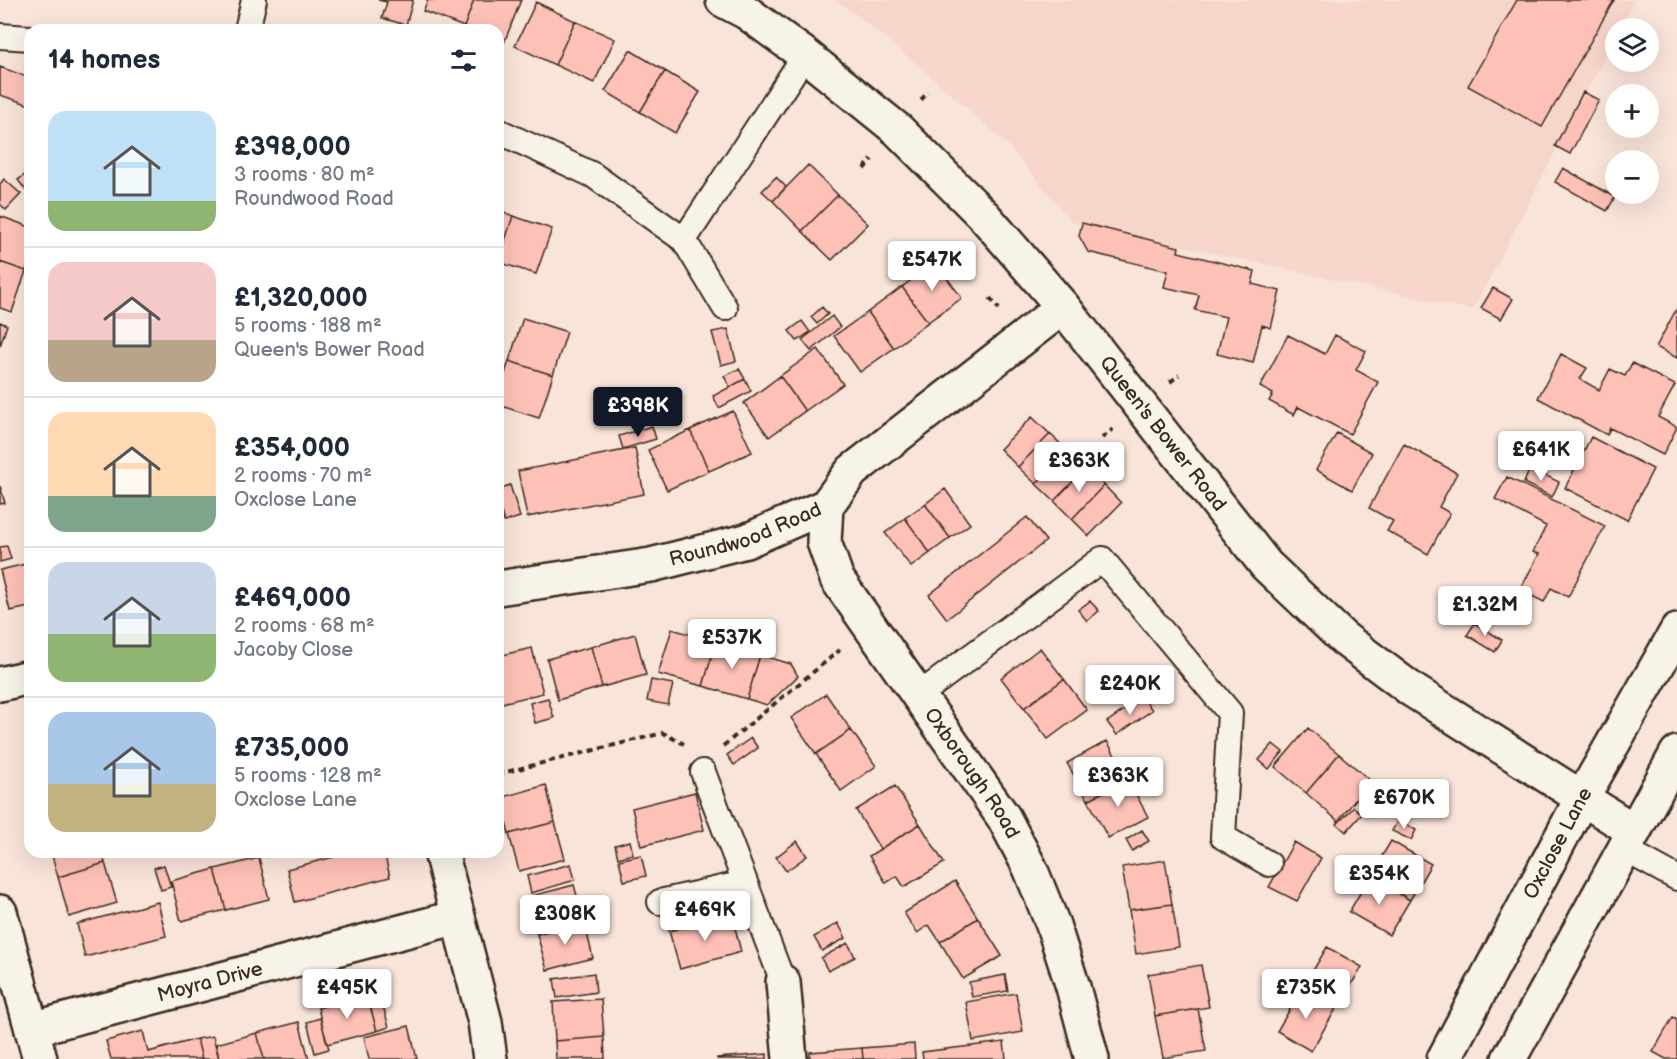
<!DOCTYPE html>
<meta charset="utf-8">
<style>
body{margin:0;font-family:"Balsamiq Sans",sans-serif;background:#f6f6f7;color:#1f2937;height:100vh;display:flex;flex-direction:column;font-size:22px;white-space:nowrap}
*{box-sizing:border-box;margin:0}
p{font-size:20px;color:#747a83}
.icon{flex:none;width:33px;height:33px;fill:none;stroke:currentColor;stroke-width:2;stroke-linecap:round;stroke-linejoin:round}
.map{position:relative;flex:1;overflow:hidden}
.details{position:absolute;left:24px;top:24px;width:480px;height:834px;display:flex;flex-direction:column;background:#fff;border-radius:18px;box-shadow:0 6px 24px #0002}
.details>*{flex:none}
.buttons{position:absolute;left:1605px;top:18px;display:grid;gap:12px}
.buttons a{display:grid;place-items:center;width:54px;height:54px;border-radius:50%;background:#fff;box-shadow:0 6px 24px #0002;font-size:30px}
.price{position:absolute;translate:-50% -51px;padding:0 14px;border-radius:6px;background:#fff;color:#222;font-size:20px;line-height:39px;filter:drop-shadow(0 2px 3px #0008)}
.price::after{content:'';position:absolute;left:50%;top:36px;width:18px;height:14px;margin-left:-9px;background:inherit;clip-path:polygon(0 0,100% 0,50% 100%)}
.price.selected{background:#111827;color:#fff}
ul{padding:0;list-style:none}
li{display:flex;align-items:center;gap:18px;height:150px;padding:0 24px}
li+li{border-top:2px solid #e0e1e3}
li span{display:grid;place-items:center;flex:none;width:168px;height:120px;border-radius:18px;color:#555}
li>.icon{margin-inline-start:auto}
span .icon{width:72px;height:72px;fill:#fffc;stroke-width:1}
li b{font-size:26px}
h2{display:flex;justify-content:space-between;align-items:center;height:72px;padding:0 24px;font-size:26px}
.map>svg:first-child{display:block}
.built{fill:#f6d6cb}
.building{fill:#fdc1b7;stroke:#3b2a1e;stroke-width:1.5}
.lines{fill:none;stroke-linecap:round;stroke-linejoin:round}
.service-casing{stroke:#3b2a1e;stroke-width:28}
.minor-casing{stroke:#3b2a1e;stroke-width:38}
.tertiary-casing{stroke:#3b2a1e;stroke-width:38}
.secondary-casing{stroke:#3b2a1e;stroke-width:38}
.path{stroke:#3b2a1e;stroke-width:4;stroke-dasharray:6 4.5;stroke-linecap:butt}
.service{stroke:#f7f3e8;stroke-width:24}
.minor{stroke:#f7f3e8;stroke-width:33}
.tertiary{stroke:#f7f3e8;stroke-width:33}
.secondary{stroke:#f7f3e8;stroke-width:33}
.labels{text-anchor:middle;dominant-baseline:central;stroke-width:5;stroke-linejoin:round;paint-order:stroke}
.street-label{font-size:20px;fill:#3b2a1e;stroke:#f7f3e8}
</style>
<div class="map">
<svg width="1677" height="1059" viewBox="0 0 1677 1059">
<rect width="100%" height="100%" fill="#f9e4d9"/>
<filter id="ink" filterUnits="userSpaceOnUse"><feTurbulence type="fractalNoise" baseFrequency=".0167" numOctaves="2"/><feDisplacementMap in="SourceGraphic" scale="12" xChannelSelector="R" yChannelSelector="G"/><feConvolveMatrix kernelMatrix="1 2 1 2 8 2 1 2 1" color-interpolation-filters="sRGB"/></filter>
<g filter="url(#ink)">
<path class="built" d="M834 0H1635L1620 28H1616L1615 37 1473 310 1072 222 1006 143 927 73 857 15Z"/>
<path class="building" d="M378 0H413L406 25 382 18 387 2Z
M428 0H474L464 27 423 11Z
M474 0H521L498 58V30H473L464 27Z
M1517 0H1614L1542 127 1468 86Z
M536 2 575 21 555 65 515 46Z
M575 21 615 39 594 83 555 65Z
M630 50 665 71 640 112 605 91Z
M0 67 30 78V105L0 95Z
M665 71 700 92 675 133 640 112Z
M1583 92 1599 100 1570 154 1555 146Z
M808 165 838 195 802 231 773 201Z
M1563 168 1615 197 1607 211 1555 182Z
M30 171V196L18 180Z
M776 177 786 187 773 201 762 191Z
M4 179 21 194 6 210 0 204V184Z
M838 195 868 224 832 260 802 231Z
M498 211 513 216 498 262Z
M0 216 30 227V260L26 271 0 262Z
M513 216 552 229 536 274 498 262Z
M1082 223 1179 247 1178 252 1255 271 1252 284 1280 291 1271 328 1262 325 1253 363 1217 354 1226 317 1195 310 1199 295 1164 287 1168 271 1088 252 1079 236Z
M0 262 26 271 12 312 0 308Z
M935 262 962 298 928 322 902 287Z
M902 287 928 322 894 348 868 312Z
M1493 288 1513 299 1501 319 1481 308Z
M822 307 828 314 817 324 811 317Z
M1677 308V358L1656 347Z
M868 312 894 348 860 372 834 336Z
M832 316 840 327 811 351 802 340Z
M523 318 567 332 553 375 509 361Z
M802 321 810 332 797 341 789 331Z
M0 322 7 325 0 346Z
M728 329 736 361 721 365 712 332Z
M1288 335 1325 354 1335 335 1366 351 1356 370 1378 382 1350 434 1298 407 1294 415 1269 401 1273 394 1260 387Z
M818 349 843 384 805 411 780 376Z
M1561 354 1587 368 1580 379 1599 390 1610 369 1625 376 1632 363 1675 385 1658 417 1677 427 1663 455 1610 428 1607 435 1538 398Z
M509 361 553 375 539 418 498 405V395Z
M739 369 745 379 730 387 724 376Z
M780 376 805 411 769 437 744 403Z
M745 379 751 391 719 408 713 396Z
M733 411 752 452 709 471 690 430Z
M1032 417 1050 434 1018 467 1000 449Z
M652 426 656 439 623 449 619 436Z
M690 430 709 471 667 490 648 450Z
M1337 433 1372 453 1352 490 1316 470Z
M1050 434 1068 451 1036 484 1018 467Z
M1591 437 1653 469 1627 520 1565 488Z
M1404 444 1457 473 1439 507 1450 513 1428 554 1387 531 1393 521 1369 508Z
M635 448 644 494 527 517 518 471Z
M1068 451 1086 468 1054 501 1036 484Z
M1086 468 1104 485 1072 519 1054 501Z
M1530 468 1559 482 1552 497 1524 483Z
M1507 477 1605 526 1568 597 1551 588 1544 602 1520 590 1539 554 1533 552 1546 526 1495 499Z
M510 485 520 517 504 522 498 502V489Z
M1104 485 1121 503 1089 536 1072 519Z
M0 486 5 503 0 504Z
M945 489 970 524 950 538 925 504Z
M925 504 950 538 930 553 905 518Z
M1027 517 1046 541 947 619 929 595Z
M905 518 930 553 911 567 885 533Z
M7 546 11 559 0 562V547Z
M30 563V607L10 611 0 570Z
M1090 601 1099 611 1087 621 1078 610Z
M1475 623 1502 640 1495 652 1467 635Z
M672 629 716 642 703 686 658 674Z
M635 634 646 675 602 687 591 647Z
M716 642 760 655 747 699 703 686Z
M591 647 602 687 558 700 547 659Z
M532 648 543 693 498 704V656Z
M1040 648 1064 679 1024 708 1001 678Z
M760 655 791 664 798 676 767 705 747 699Z
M1143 677 1150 687 1137 697 1130 686Z
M1064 679 1087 710 1048 739 1024 708Z
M651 680 673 684 668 705 647 701Z
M826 694 851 730 816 754 791 718Z
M1143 697 1152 710 1117 735 1107 722Z
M548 698 554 718 535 723 530 703Z
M1308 728 1339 754 1306 793 1275 767Z
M851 730 876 766 841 791 816 754Z
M751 738 758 748 734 765 727 755Z
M1107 741 1128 779 1088 800 1067 763Z
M1273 744 1283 752 1269 769 1259 760Z
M1339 754 1371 781 1338 821 1306 793Z
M1128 779 1148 817 1108 838 1088 800Z
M546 785 555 822 509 834 500 798Z
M895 786 920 824 880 849 856 810Z
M695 792 704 830 641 846 632 808Z
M1354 807 1362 814 1346 832 1337 824Z
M1398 820 1416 830 1411 840 1392 831Z
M555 822 565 859 519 871 509 834Z
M920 824 944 863 904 887 897 876 886 883 869 856Z
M1142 830 1149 841 1132 851 1126 840Z
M630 841 633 854 618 858 615 845Z
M797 841 807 856 786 871 776 857Z
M1391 841 1431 864 1410 900 1370 876Z
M1294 842 1321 858 1297 901 1269 887Z
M51 852H102L105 863 58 877Z
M265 852H278L279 854 267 857Z
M353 852H384L390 877 295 902 287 869Z
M641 855 646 876 624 881 619 860Z
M259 858 269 899 226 910 215 869Z
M1165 860 1172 904 1129 910 1122 867Z
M105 863 117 903 69 917 58 877Z
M571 864 575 880 531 893 527 876Z
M164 865 171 887 161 890 154 868Z
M215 869 226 910 181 921 171 881Z
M1370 876 1410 900 1389 935 1349 912Z
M955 881 978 918 940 942 929 925 917 933 904 913Z
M574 885 584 921 537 934 528 897Z
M158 902 166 936 85 957 77 924Z
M1172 904 1179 947 1136 954 1129 910Z
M732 915 741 952 680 969 669 931Z
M978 918 1002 956 963 979 940 942Z
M584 921 593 958 547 970 537 934Z
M838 923 846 938 822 951 814 937Z
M848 943 855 957 828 971 821 958Z
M1327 947 1362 967 1336 1009 1302 989Z
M1201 965 1209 1007 1155 1016 1148 974Z
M594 973 596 992 557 998 554 979Z
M1005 975 1008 991 972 997 969 982Z
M376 979 379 992 367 995 363 982Z
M1302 989 1336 1009 1311 1051 1277 1031Z
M379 992 389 1027 377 1031 367 995Z
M1016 993 1023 1032 973 1041 966 1002Z
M367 995 377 1031 327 1044 318 1008Z
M601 999 604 1037 555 1041 553 1002Z
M1198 1009 1206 1051 1163 1058 1155 1016Z
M1673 1017 1677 1019V1059H1666L1653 1052Z
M320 1018 329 1049 315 1053 307 1022Z
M299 1022 309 1059H264L257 1033Z
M409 1026 417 1059H369L364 1037Z
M143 1031 148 1052 197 1039 202 1059H111L106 1041Z
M257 1033 264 1059H219L216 1044Z
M213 1036 219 1059H202L197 1039Z
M604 1037 605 1059H556L555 1041Z
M1004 1042 1006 1059H923L922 1052Z
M914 1044 915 1059H863L862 1048Z
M862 1048 863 1059H810V1052Z
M767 1054V1059H717V1058Z"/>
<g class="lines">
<defs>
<path id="service" d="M247 30 254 0
M0 36 30 38
M498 131 593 175 684 240 725 308
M684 240 805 55
M919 695 1102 559 1230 713 1223 837 1269 864
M703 772 783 982
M1624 849 1677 878
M660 902 745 883"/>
<g id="minor">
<path id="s1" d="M826 506 824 542 837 579 1004 818 1030 868 1053 925 1073 987 1092 1059"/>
<path id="s2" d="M498 588 651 565 746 541 826 506 852 471 1063 307"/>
<path d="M0 684 30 677"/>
<path d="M441 852 485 1022 490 1059"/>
<path d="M0 912 40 1059"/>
<path d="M783 982 790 1059"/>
<path id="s3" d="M32 1029 458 917"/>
</g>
<g id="tertiary">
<path id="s4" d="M723 0 746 12 805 55 898 130 985 217 1063 307 1266 565 1343 638 1412 690 1634 831"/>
</g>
<g id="secondary">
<path id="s5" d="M1444 1059 1582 798 1677 631"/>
<path d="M1509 1059 1677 753"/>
</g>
</defs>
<use href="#service" class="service-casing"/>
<use href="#minor" class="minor-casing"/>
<use href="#tertiary" class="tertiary-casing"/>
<use href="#secondary" class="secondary-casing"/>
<path class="path" d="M921 100 928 92
M864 169 872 159
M990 298 999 309
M1170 382 1179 375
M1102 438 1113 429
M723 746 840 650
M498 774 663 733 684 744"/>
<use href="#service" class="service"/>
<use href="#minor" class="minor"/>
<use href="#tertiary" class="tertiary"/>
<use href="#secondary" class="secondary"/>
</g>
</g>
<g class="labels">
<g class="street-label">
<text stroke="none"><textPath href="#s4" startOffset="622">Queen's Bower Road</textPath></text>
<text stroke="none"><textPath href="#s2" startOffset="254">Roundwood Road</textPath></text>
<text stroke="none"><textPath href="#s1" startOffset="312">Oxborough Road</textPath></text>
<text stroke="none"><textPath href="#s5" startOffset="244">Oxclose Lane</textPath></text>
<text stroke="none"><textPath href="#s3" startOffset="184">Moyra Drive</textPath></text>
</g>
</g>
</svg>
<div class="buttons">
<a><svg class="icon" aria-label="layers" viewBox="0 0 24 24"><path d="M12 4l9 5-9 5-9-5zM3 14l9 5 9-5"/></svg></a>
<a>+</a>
<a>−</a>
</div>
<b class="price" style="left:932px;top:292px">£547K</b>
<b class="price selected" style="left:638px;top:438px">£398K</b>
<b class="price" style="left:1541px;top:482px">£641K</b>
<b class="price" style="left:1079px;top:493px">£363K</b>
<b class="price" style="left:1485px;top:637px">£1.32M</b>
<b class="price" style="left:732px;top:670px">£537K</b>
<b class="price" style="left:1130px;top:716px">£240K</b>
<b class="price" style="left:1118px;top:808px">£363K</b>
<b class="price" style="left:1404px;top:830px">£670K</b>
<b class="price" style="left:1379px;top:906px">£354K</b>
<b class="price" style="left:705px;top:942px">£469K</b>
<b class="price" style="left:565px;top:946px">£308K</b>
<b class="price" style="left:347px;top:1020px">£495K</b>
<b class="price" style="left:1306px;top:1020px">£735K</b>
<section class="details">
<h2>14 homes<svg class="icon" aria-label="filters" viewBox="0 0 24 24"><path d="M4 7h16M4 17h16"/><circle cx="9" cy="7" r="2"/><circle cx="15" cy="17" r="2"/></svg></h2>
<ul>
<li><span style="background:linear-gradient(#bfe0f5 75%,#8fb573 0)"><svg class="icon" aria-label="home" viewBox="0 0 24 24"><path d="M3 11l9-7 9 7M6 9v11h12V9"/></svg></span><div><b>£398,000</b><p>3 rooms · 80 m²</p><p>Roundwood Road</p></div></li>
<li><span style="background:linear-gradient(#f6c9c9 65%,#b9a48a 0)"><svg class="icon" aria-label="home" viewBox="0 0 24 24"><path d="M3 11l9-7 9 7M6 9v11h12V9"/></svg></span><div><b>£1,320,000</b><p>5 rooms · 188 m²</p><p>Queen's Bower Road</p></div></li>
<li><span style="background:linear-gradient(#ffd9b3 70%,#7fa58c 0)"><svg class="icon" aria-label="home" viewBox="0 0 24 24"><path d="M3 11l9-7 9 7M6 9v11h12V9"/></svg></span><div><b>£354,000</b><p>2 rooms · 70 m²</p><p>Oxclose Lane</p></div></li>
<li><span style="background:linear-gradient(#c9d6e8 60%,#8fb573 0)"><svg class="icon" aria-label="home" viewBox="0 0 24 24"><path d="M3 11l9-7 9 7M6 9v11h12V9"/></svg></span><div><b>£469,000</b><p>2 rooms · 68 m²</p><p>Jacoby Close</p></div></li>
<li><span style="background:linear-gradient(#a9c7e8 60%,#c2b280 0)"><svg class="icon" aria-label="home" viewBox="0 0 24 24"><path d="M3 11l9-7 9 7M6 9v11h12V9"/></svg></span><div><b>£735,000</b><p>5 rooms · 128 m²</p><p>Oxclose Lane</p></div></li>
</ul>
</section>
</div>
